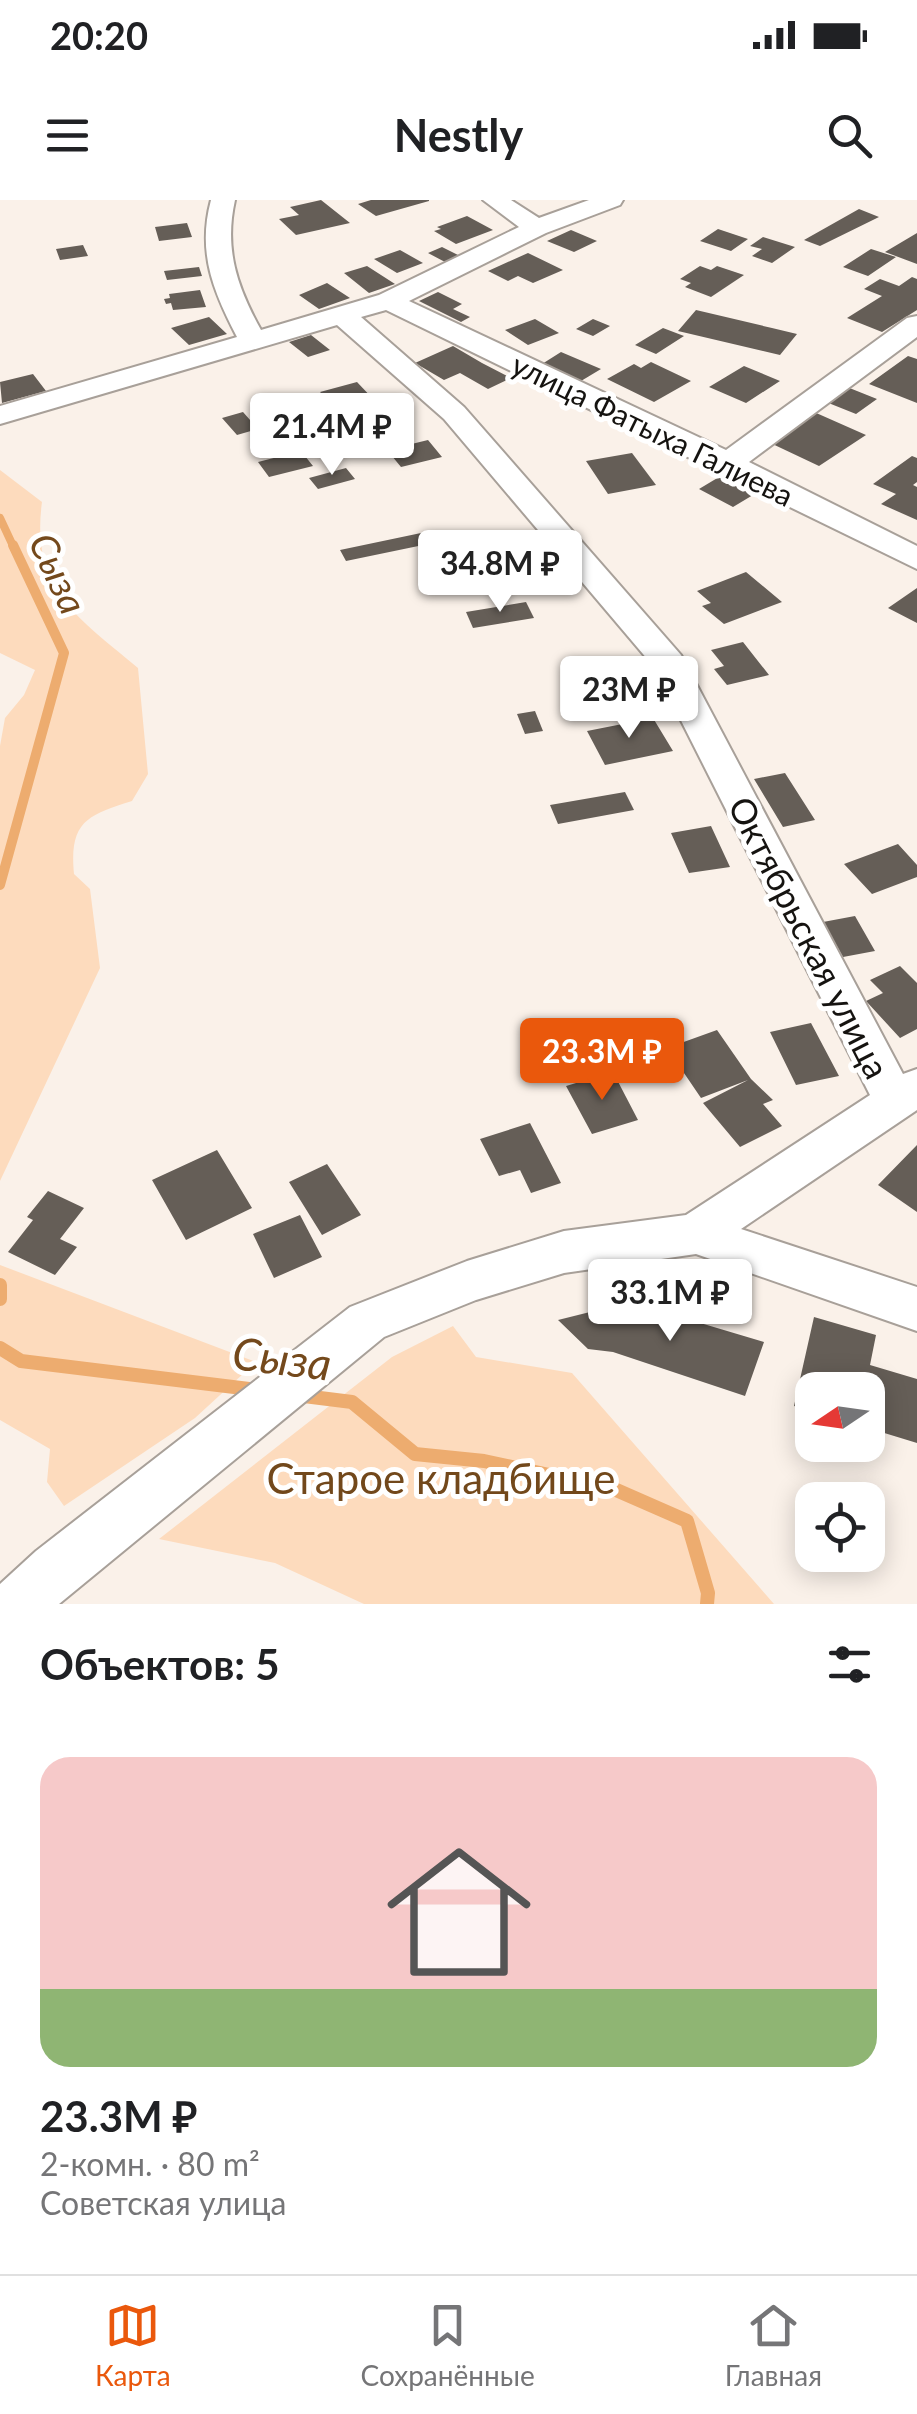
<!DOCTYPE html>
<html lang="ru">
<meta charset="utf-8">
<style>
body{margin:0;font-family:Lato,sans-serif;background:#f6f6f6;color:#202124;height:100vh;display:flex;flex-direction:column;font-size:38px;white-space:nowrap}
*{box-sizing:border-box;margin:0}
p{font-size:32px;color:#757577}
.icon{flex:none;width:55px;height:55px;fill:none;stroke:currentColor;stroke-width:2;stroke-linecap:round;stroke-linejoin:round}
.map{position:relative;height:1404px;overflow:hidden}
.drawer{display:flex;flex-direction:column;background:#fff;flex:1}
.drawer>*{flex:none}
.needle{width:65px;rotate:257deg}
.fabs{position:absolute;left:795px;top:1172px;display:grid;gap:20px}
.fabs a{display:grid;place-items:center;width:90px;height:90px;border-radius:20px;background:#fff;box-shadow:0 5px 25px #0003;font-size:50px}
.price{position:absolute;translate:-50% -85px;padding:0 22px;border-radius:10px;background:#fff;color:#222;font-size:32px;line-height:65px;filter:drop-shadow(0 2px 5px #0008)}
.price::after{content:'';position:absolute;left:50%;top:60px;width:30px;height:22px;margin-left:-15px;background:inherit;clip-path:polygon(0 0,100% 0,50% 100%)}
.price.current{background:#ea580c;color:#fff}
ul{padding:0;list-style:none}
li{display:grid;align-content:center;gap:20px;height:530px;padding:0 40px}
li span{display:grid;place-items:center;height:310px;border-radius:30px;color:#555}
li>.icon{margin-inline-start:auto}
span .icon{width:180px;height:180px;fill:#fffc;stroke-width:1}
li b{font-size:42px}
h2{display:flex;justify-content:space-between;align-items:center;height:120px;padding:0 40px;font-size:42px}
.status{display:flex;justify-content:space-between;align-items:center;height:70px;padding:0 50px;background:#fff;direction:ltr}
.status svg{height:28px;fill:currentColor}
header{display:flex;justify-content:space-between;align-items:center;height:130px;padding:0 40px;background:#fff;font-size:45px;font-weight:700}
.tab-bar{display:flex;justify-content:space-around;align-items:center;height:140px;border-top:2px solid #e0e0e0;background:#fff;font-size:28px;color:#757577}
.tab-bar a{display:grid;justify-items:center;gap:5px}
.tab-bar .current{color:#ea580c}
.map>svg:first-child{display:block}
.green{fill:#fddbbd}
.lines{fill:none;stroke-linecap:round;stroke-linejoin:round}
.stream-far2{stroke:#edac6f;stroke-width:8}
.stream-far1{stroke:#edac6f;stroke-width:10}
.stream{stroke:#edac6f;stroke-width:14}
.building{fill:#655e57}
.street-casing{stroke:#a8a099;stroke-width:4}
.street{fill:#fff;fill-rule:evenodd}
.labels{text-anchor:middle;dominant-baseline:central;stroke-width:10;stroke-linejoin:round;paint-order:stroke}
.far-street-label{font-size:30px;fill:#151310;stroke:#fff}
.street-label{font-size:35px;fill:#151310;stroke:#fff}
.water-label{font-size:38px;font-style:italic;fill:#74491c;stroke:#fff}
.near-park-label{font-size:42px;fill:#72481b;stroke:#fff}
.near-water-label{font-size:45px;font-style:italic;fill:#74491c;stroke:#fff}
</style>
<div class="status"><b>20:20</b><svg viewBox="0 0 49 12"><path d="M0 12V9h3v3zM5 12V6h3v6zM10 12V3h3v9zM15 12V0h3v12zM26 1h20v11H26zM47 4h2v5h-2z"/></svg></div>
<header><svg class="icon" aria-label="menu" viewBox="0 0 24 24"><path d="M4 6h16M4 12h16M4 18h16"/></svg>Nestly<svg class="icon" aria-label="search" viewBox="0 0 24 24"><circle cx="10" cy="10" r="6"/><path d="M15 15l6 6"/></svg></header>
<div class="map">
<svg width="917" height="1404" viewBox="0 0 917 1404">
<rect width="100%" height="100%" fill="#faf1e9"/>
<path class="green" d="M0 270 42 302C30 390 79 418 138 468L148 574 132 601C87 615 69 622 74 674L90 689 100 768 0 981V546L5 518 24 495 35 470 0 453Z
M0 1065 256 1162 195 1218 64 1306 47 1282 50 1249 0 1220Z
M453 1126 476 1157 572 1173 774 1404H364L275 1363 159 1339 392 1157Z"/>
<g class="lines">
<path class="stream-far2" d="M0 318 14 348"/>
<path class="stream-far1" d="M0 685 64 453 13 345"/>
<path class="stream" d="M0 1085V1099
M0 1148 21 1161 258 1190
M296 1195 352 1202 415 1254 484 1261 614 1289 687 1321 708 1393 707 1404"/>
</g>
<path class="building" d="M321 0 350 23 296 35 279 19 299 15 290 7Z
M371 0H429V1L376 16 358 4Z
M859 9 879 17 820 46 804 40Z
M467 16 493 30 456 44 434 31 441 29 437 27Z
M187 23 192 37 159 41 155 27Z
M718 29 748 39 731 51 700 41Z
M571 30 597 41 574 52 547 41Z
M917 33V64L885 52Z
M763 37 795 47 772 63 752 56 762 49 750 46Z
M83 45 88 56 60 60 56 49Z
M442 47 460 56 445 62 428 53Z
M871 49 896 57 868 76 843 67Z
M400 50 423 63 397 73 374 59Z
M528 53 563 70 533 83 518 76 508 81 488 71Z
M367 66 395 84 369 93 344 73Z
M700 66 711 70 717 66 744 75 711 97 685 87 691 83 680 79Z
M199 67 202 76 167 80 164 71Z
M912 77 917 79V110L882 132 847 118 882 96 864 89 880 79 899 86Z
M327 83 350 98 319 109 299 95Z
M200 90 206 107 173 110 171 103 166 104 164 99 170 98 169 94Z
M438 92 462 104 453 109 470 117 461 122 419 101Z
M696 110 772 128 797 134 780 155 678 131Z
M209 117 227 134 189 145 171 128Z
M535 119 559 133 528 145 505 130Z
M593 119 610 126 593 136 576 129Z
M663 128 684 136 656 154 635 145Z
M311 135 330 150 308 157 289 142Z
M453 146 482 163 511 178 488 189 460 173 444 180 415 163Z
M561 152 601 169 581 181 542 164Z
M908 156 917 159V203L869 184Z
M651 162 691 181 654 202 607 179 634 164 641 168Z
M744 166 780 181 746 203 709 187Z
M33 174 46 191 2 203 0 182Z
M357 182 375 201 338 211 320 192Z
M842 185 877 199 856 214 821 200Z
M243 212 258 229 237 235 222 218Z
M814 212 866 235 819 266 764 240 789 231Z
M391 217 402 231 362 241 351 227Z
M428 240 442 257 401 267 387 250Z
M301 251 313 266 269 277 258 262Z
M632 253 656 285 608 294 586 261Z
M912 256 917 258V282L913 285 917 287V320L881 304 896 294 873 284Z
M346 268 355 279 318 289 309 278Z
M719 277 753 295 733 307 699 289Z
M421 333 428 344 346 361 340 350Z
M746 372 782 402 724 424 702 406 711 403 697 391Z
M917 388V423L888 408Z
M526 402 534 418 473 428 466 412Z
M743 442 769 475 727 485 714 469 724 466 711 450Z
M535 511 543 531 525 534 517 514Z
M653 518 673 551 605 565 587 531Z
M785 573 815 620 783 627 754 579Z
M625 592 634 610 558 624 550 605Z
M711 626 730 667 689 673 671 633Z
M898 644 917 665V677L872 694 844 664Z
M855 716 875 751 843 757 823 722Z
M900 766 917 783V829L900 838 866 801 883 793 870 780Z
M811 823 839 876 796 885 770 832Z
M717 830 751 879 773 900 763 904 782 926 740 947 703 903 748 880 701 898 667 848Z
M613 872 638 920 592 934 566 886Z
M530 923 561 983 531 993 520 970 499 976 480 939Z
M917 945V1012L878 985Z
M217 950 252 1008 186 1040 152 980Z
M327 964 361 1015 322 1035 289 982Z
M48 991 84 1008 60 1039 77 1047 55 1075 8 1052 33 1020 27 1017Z
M300 1015 322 1057 274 1078 253 1034Z
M630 1102 764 1142 745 1196 613 1152 588 1149 558 1120Z
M814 1117 876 1135 870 1165 917 1179V1243L868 1228V1190H812V1211L794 1206Z"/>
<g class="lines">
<defs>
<path id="street" d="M211 0H235C224 49 237 87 261 130L379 95 519 27 483 0H511L539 18 589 0H623L620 5 546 33 409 101 726 250 907 118 917 116V137L749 262 917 346V369L386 110 361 117 464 207 681 455 903 874 917 869V910L741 1029 917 1087V1131L696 1054 564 1073 476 1100 384 1137 59 1404H0V1384L36 1351 350 1107 467 1061 564 1031 686 1015 870 895 654 467 444 219 337 125 0 224V206L237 137C213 91 197 52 211 0Z"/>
</defs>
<use href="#street" class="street-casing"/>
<use href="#street" class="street"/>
</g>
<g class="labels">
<g class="far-street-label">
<text transform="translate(653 229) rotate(26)">улица Фатыха Галиева</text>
</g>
<g class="street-label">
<text transform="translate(810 737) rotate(63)">Октябрьская улица</text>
</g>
<g class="water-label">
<text transform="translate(59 373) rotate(65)">Сыза</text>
</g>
<g class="near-park-label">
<text x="441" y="1278">Старое кладбище</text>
</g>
<g class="near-water-label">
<text transform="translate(282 1158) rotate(7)">Сыза</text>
</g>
</g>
</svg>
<div class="fabs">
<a><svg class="needle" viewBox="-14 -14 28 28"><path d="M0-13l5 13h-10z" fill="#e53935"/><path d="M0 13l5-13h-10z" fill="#757577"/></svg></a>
<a><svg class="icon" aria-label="locate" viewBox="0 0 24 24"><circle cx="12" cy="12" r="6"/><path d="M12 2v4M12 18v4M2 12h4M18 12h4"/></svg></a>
</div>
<b class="price" style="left:332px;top:278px">21.4M ₽</b>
<b class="price" style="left:500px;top:415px">34.8M ₽</b>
<b class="price" style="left:629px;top:541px">23M ₽</b>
<b class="price current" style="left:602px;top:903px">23.3M ₽</b>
<b class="price" style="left:670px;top:1144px">33.1M ₽</b>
</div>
<section class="drawer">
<h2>Объектов: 5<svg class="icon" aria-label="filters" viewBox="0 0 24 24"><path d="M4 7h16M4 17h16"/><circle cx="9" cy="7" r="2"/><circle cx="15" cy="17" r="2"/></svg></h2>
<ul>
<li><span style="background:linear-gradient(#f6c9c9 75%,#8fb573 0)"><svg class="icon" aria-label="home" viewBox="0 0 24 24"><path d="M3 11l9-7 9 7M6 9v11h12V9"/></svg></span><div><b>23.3M ₽</b><p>2-комн. · 80 m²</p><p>Советская улица</p></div></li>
</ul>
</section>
<nav class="tab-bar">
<a class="current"><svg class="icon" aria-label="map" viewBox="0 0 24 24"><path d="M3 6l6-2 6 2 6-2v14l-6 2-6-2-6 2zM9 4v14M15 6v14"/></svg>Карта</a>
<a><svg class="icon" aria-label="saved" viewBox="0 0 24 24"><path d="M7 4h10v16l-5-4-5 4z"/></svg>Сохранённые</a>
<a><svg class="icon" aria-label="home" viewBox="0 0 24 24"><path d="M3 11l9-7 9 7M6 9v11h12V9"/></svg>Главная</a>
</nav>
